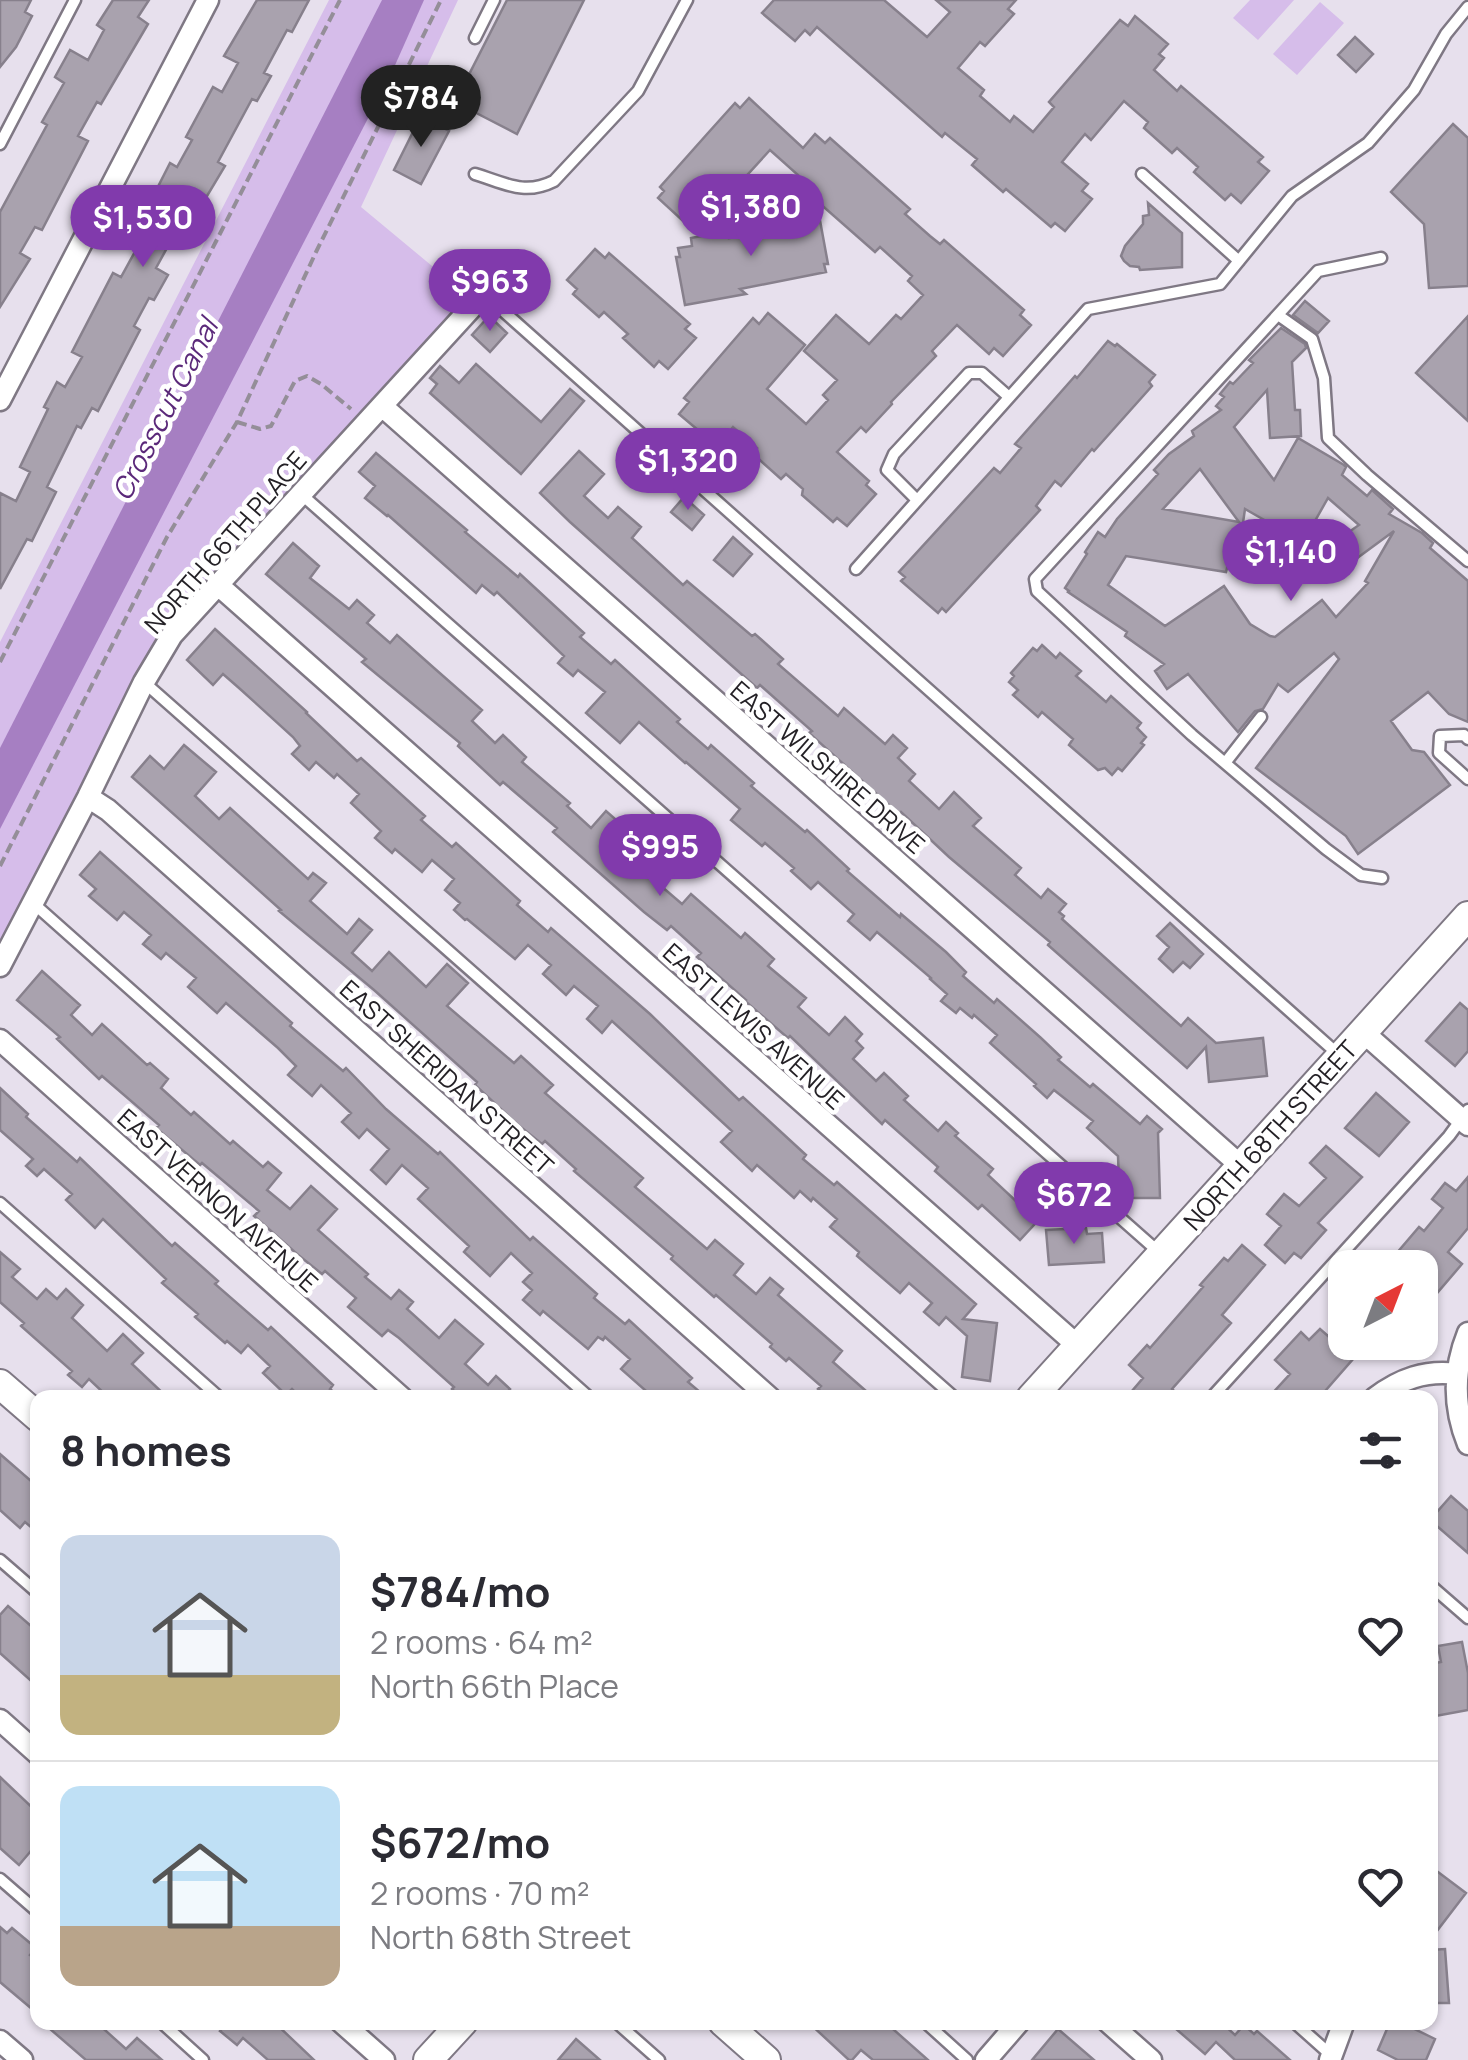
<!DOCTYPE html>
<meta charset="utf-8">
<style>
body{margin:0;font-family:Manrope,sans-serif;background:#f7f7f7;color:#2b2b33;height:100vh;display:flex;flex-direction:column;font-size:38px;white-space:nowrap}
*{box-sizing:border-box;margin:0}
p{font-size:32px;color:#7c7c81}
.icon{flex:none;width:55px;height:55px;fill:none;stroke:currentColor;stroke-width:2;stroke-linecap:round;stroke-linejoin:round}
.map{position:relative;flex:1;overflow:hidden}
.panel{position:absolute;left:30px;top:1390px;width:1408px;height:640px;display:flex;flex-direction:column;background:#fff;border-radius:20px;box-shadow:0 2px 8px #0004}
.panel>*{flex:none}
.needle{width:65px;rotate:42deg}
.tools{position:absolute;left:1328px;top:1250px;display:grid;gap:20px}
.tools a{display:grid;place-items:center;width:110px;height:110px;border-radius:20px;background:#fff;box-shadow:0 2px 8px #0004;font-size:50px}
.price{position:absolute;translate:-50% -85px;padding:0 22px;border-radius:35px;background:#813aac;color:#fff;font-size:32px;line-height:65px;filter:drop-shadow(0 2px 5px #0008)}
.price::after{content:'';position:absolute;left:50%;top:60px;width:30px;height:22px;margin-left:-15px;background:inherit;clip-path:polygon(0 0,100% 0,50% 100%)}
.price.selected{background:#222;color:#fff}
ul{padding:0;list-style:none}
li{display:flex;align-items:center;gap:30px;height:250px;padding:0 30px}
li+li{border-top:2px solid #e1e1e2}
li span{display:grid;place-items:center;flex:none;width:280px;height:200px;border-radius:20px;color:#555}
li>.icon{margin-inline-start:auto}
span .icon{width:120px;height:120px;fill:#fffc;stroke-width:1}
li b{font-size:42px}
h2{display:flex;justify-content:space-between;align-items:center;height:120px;padding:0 30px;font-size:42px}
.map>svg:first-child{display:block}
.green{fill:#d6bdea}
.water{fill:#a67fc2}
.building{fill:#a9a2ae;stroke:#87808c;stroke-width:2.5;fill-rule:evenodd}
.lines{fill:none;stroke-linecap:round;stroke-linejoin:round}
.lane-casing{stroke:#7f7884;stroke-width:15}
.street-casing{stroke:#7f7884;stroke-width:25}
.secondary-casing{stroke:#7f7884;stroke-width:32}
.path{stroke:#948e98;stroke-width:4;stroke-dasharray:10 5;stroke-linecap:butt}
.lane{stroke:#fff;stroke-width:10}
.street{stroke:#fff;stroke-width:20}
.secondary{stroke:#fff;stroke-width:28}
.labels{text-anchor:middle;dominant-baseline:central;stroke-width:9;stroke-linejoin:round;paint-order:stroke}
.street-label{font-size:25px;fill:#242126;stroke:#fff}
.water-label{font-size:28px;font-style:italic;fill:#5b297a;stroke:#fff}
</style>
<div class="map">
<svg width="1468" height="2060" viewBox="0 0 1468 2060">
<rect width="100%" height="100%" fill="#e7e0ed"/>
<path class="green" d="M329 0H458L361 207 467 295 484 294 172 635 0 966V642Z
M1250 0H1294L1258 40 1233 18Z
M1320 2 1344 23 1297 75 1273 54Z"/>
<path class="water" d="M382 0H424L392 72 0 829V748Z"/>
<path class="building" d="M0 0H31L25 12 32 16 16 47 0 67Z
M113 0H149L138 17 148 24 101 104 97 102 78 136 88 141 42 230 35 227 20 253 30 259 0 307V212L47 125 42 122 64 83 55 77 70 50 88 60 104 30 97 25Z
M257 0H309L292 32 287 30 264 73 271 76 257 101 252 99 218 162 225 166 180 241 173 237 156 268 168 275 154 300 149 298 134 326 140 330 98 411 92 408 81 428 77 426 47 487 56 492 32 541 27 539 0 589V493L16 501 30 472 20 467 48 409 44 407 57 382 65 387 82 357 72 352 113 273 121 277 137 248 129 244 170 163 177 167 192 140 186 137 213 87 222 92 238 63 224 56Z
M507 0H584L517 134 455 102Z
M774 0H884L927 37 950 12 936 0H1016L1008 9 1014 14 985 46 980 42 958 68 984 90 980 96 1010 122 1014 116 1033 132 1054 107 1049 102 1120 20 1128 26 1135 16 1168 44 1159 54 1164 58 1154 70 1177 91 1181 86 1263 157 1258 162 1269 171 1241 203 1231 194 1225 200 1194 172 1198 167 1177 148 1172 153 1144 128 1148 122 1124 101 1091 140 1085 134 1062 162 1088 184 1082 191 1092 199 1065 231 1055 223 1051 227 1006 189 1003 192 972 165 977 159 945 133 942 137 817 27 810 35 805 30 795 41 762 13Z
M1355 37 1373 54 1356 72 1338 55Z
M749 98 803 148 815 134 825 143 830 138 910 209 905 214 930 236 940 244 944 240 1024 310 1020 315 1031 325 1003 356 994 348 989 354 957 325 932 351 936 356 891 402 892 404 866 432 861 427 837 452 869 481 866 485 876 494 847 526 837 518 833 522 802 495 803 489 786 474 781 479 752 453 757 448 733 427 725 437 719 432 711 441 679 414 689 402 684 398 753 318 759 324 768 313 805 345 767 389 806 424 828 400 823 395 837 380 804 351 836 315 869 344 896 315 901 319 923 295 908 281 912 276 880 247 875 252 793 180 798 175 770 150 695 232 658 198 664 191 660 187 708 133 735 103 740 108Z
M421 116 449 131 421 184 394 170Z
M1453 124 1468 138V286L1429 288 1424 224 1391 192Z
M1148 203 1182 233V267L1140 270 1139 267 1130 266 1124 261 1121 256 1125 246 1143 224V216L1149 215Z
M819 215 828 264H824L826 272 740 289 746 294 685 305 676 257H680L678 248 692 246 691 238 728 231 729 238 764 233 762 225Z
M595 249 605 258 609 253 690 324 685 329 696 338 668 369 659 361 654 367 623 338 628 334 604 312 599 317 573 294 577 289 567 280Z
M1305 301 1329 321 1318 333 1293 315Z
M489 316 507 333 490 352 472 335Z
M1468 316V421L1416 373Z
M1281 328 1305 344 1306 348 1292 362 1295 410H1300L1301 436 1270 438 1267 390 1234 427 1274 480 1298 438 1344 465 1346 467 1342 475 1367 496 1372 490 1393 509 1389 514 1422 533 1433 543 1430 548 1468 581V722L1449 714 1428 692 1391 721 1412 750 1424 752 1450 785 1358 854 1346 836 1256 768 1339 659 1334 653 1288 692 1278 684 1263 709 1255 711 1238 732 1188 674 1167 689 1155 671 1164 664 1125 636 1127 632 1068 592 1069 591 1065 588 1087 554 1085 552 1098 532 1105 537 1117 519 1158 474 1154 470 1169 454 1194 436 1192 431 1221 410 1216 406 1224 397 1220 394 1230 382 1233 384 1253 363 1249 360ZM1200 469 1239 522 1163 509ZM1328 498 1359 525 1310 559 1326 581 1394 531 1365 581 1368 583 1336 617 1322 600 1275 637 1270 636 1250 624 1224 586 1165 626 1108 585 1126 556 1226 572 1230 556 1238 557 1245 509 1303 542Z
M1108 341 1115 346 1117 344 1155 375 1149 382 1152 386 1094 451 1092 449 1061 486 1055 481 1036 506 1040 510 946 612 942 608 938 613 901 581 905 577 899 572 994 468 1000 473 1021 448 1015 444 1075 376 1077 378Z
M476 364 541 422 570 389 584 401 521 474 430 393 437 384 430 378 440 366 459 383Z
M579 451 604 474 584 496 608 518 618 507 641 527 632 538 683 585 687 581 752 636 755 634 783 659 778 664 838 716 844 708 885 744 893 735 907 748 898 758 915 774 909 781 939 809 954 792 981 818 973 826 1021 868 1015 875 1041 898 1048 889 1066 904 1059 912 1064 916 1062 919 1181 1026 1188 1018 1216 1043 1263 1038 1267 1076 1209 1082 1206 1047 1187 1068 1048 945 1050 942 949 857 901 812 899 814 809 733 812 731 760 685 757 688 570 522 540 493Z
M376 453 467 530 465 532 518 577 520 574 584 633 580 637 611 664 615 660 680 719 677 722 708 749 711 745 754 783 751 786 805 832 807 830 849 869 847 871 900 917 901 914 946 952 966 972 963 976 994 1003 997 999 1041 1038 1061 1057 1058 1060 1090 1087 1093 1084 1140 1124 1147 1116 1162 1129 1158 1133 1160 1198H1130L1129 1183H1119L1118 1156 1087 1128 1093 1121 1054 1090 1047 1098 1034 1086 1036 1084 990 1043 997 1035 974 1015 972 1018 960 1008 956 1013 941 1001 947 994 930 979 931 978 877 932 870 940 848 921 854 914 818 882 811 889 791 871 794 868 765 843 762 846 731 820 740 809 686 762 685 763 639 722 620 743 586 713 605 692 578 670 573 676 558 663 564 656 497 592 494 595 482 585 476 593 388 515 387 516 365 498 375 486 359 472Z
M684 497 704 515 692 530 671 512Z
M733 537 752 554 733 576 714 560Z
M293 543 319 566 310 578 349 609 357 600 374 615 367 623 390 643 397 635 434 668 482 710 472 721 495 743 503 735 526 757 522 762 570 803 567 806 591 828 606 811 622 825 608 840 639 869 645 862 659 874 654 880 682 904 691 894 741 938 745 933 774 959 768 966 806 998 798 1007 829 1035 845 1017 862 1034 856 1041 863 1048 853 1059 876 1081 884 1073 908 1096 904 1100 938 1131 946 1122 958 1133 955 1136 993 1169 988 1175 1018 1203 1036 1183 1056 1201 1020 1240 982 1205 978 1209 935 1171 938 1167 885 1120 882 1124 790 1036 788 1038 745 1001 746 1000 697 957 701 953 671 926 667 930 644 912 553 832 557 828 503 782 500 785 458 746 460 743 362 662 366 659 266 574Z
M215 629 307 712 306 713 357 761 361 758 425 816 421 820 452 847 456 843 520 901 517 905 548 932 551 928 650 1014 739 1100 743 1097 806 1155 803 1159 834 1185 837 1182 976 1304 963 1319 997 1323 990 1381 962 1377 967 1336 946 1317 939 1325 924 1312 932 1303 909 1283 900 1293 857 1256 859 1252 830 1227 837 1219 813 1198 811 1201 800 1191 794 1198 757 1165 752 1171 721 1142 732 1131 669 1073 612 1021 602 1033 587 1019 598 1006 574 986 566 995 543 974 551 965 528 945 515 959 467 919 465 920 454 910 460 903 445 890 454 879 432 860 422 872 395 849 392 853 375 838 381 831 351 803 359 794 337 774 334 778 316 762 309 770 292 754 300 746 293 737 239 688 223 674 213 685 187 660Z
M1042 645 1056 658 1060 653 1081 671 1076 676 1089 687 1106 702 1111 696 1141 723 1137 728 1146 737 1141 743 1144 745 1122 771 1118 768 1112 775 1105 768 1098 770 1069 745 1073 739 1042 712 1038 717 1013 695 1018 690 1009 682 1014 676 1011 673 1033 648 1037 651Z
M184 745 216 772 195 796 219 819 230 808 308 879 313 873 326 883 310 901 347 934 359 919 372 930 352 953 372 971 389 952 426 987 447 964 468 983 447 1006 514 1063 521 1056 553 1085 545 1093 643 1178 635 1187 707 1249 715 1240 743 1264 734 1275 756 1294 770 1278 783 1289 778 1295 842 1351 833 1362 874 1398H828L818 1389 821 1386 789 1358 786 1361 770 1347 772 1344 716 1295 714 1297 671 1259 673 1256 574 1171 576 1169 545 1141 542 1144 517 1124 475 1085 477 1082 374 990 279 911 281 910 132 777 150 756 164 769Z
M100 852 292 1023 290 1026 343 1071 346 1068 386 1109 438 1154 440 1152 530 1240 533 1237 597 1294 594 1298 625 1324 629 1320 692 1378 688 1382 707 1398H654L621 1369 630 1359 605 1337 603 1340 598 1337 588 1349 543 1311 540 1315 523 1300 532 1290 523 1282 532 1273 511 1253 490 1276 464 1252 469 1246 418 1199 428 1188 402 1165 386 1184 371 1170 389 1149 367 1129 359 1138 342 1122 351 1113 321 1085 312 1096 288 1075 296 1066 278 1048 226 1003 217 1013 188 987 196 978 166 953 161 959 143 944 151 935 124 912 117 920 89 896 96 889 80 875Z
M1170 923 1203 954 1190 968 1183 962 1173 972 1159 959 1169 947 1157 936Z
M42 971 80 1005 71 1015 92 1035 102 1024 147 1065 150 1063 168 1079 161 1088 191 1115 194 1112 230 1144 233 1141 263 1167 268 1162 281 1173 267 1190 290 1209 311 1186 337 1209 318 1230 368 1274 365 1277 391 1299 399 1290 413 1302 407 1309 439 1338 455 1320 483 1344 465 1364 488 1385 496 1376 510 1389 502 1398H461L452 1389 454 1387 399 1338 388 1330 382 1336 348 1307 356 1298 325 1271 322 1274 297 1254 254 1216 259 1211 202 1163 200 1165 156 1128 159 1125 102 1076 99 1079 57 1039 60 1037 17 1000Z
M1460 1003 1468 1010V1051L1455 1066 1426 1041Z
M0 1088 28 1114 26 1117 77 1162 80 1158 172 1246 175 1243 218 1281 215 1284 268 1330 271 1327 333 1385 330 1389 340 1398H301L292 1389 286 1395 263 1373 270 1366 248 1345 241 1353 227 1341 225 1343 195 1317 198 1314 162 1283 166 1279 103 1219 95 1228 66 1200 72 1194 44 1169 37 1176 26 1166 33 1159 0 1130Z
M1376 1093 1409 1122 1379 1156 1345 1128Z
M1326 1146 1362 1177 1318 1223 1326 1230 1301 1258 1294 1253 1285 1263 1265 1245 1281 1226 1267 1214 1284 1194 1299 1206 1326 1178 1310 1163Z
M1468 1177V1228L1448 1252 1462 1264 1420 1313V1268H1384L1419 1227 1424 1231 1443 1208 1432 1199 1445 1183 1456 1191Z
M1086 1228 1087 1234 1102 1233 1104 1262 1049 1265 1046 1230Z
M1242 1245 1265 1265 1222 1315 1231 1323 1172 1389 1181 1398H1126L1143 1378 1129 1365 1147 1345 1150 1348 1203 1287 1200 1285 1224 1258 1228 1261Z
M0 1252 20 1269 12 1277 37 1299 46 1289 57 1299 66 1289 83 1305 72 1318 107 1351 123 1334 143 1353 132 1364 168 1398H109L89 1379 82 1387 68 1375 72 1371 21 1326 24 1323 0 1302Z
M1345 1319V1352L1353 1359 1319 1398H1268L1290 1374 1275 1360 1301 1332 1309 1340 1320 1329 1328 1336Z
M0 1454 38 1487V1533L25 1522 20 1528 0 1510Z
M1451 1496 1468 1511V1553L1430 1520Z
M8 1606 38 1632V1687L0 1653V1615Z
M1462 1642 1468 1673V1710L1430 1717V1664L1441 1662 1438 1646Z
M0 1777 38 1813V1859L30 1852 19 1865 0 1848Z
M1430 1866 1466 1893 1430 1940Z
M0 1927 7 1933 12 1928 36 1948 30 1955 38 1961V2014L0 1982Z
M1445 1949 1449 2003H1430V1950Z
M42 2022H96L126 2049 137 2038 162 2060H86Z
M224 2022H274L314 2060H268L243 2038 237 2045 220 2031 226 2024Z
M808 2022H885L928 2060H873L861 2050 852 2060H849Z
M1168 2022H1221L1235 2035 1244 2025 1254 2034 1257 2031 1290 2060H1235L1216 2042 1205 2054Z
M1390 2022H1400L1435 2039 1426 2060H1398L1378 2050Z
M1058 2029 1094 2060H1032Z
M576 2039 600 2060H558Z"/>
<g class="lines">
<defs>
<path id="lane" d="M475 38 494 0
M0 144 75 0
M475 174C505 183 524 196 554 181L638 91 687 0
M1142 174 1239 261
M1381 258 1318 271 1035 579 1037 591 1192 735 1326 849 1361 875 1382 878
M484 294 1339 1055
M1278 315 1312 339 1324 378 1328 438 1367 475 1468 561
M301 494 1161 1254
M917 500 887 470 894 454 969 373H982L1009 397
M856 569 1088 309 1220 284 1292 196 1368 143 1414 90 1446 34 1468 7
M145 683 955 1398
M1468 739 1464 735 1440 736 1439 753 1468 779
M1225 763 1261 717
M33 903 590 1398
M0 1203 220 1398
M1211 1398 1449 1136 1468 1110
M0 1560 38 1593
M1430 1585 1468 1618
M0 1879 38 1912
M161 2022 203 2060
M616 2022 659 2060
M925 2022 967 2060
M1294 2022 1331 2055"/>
<path id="street" d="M0 400 208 0
M382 406 1241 1166
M217 584 1078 1346
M88 797 108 810 770 1398
M0 966 88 797 144 682 172 635 484 294
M1363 1032 1468 1125
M0 1040 402 1398
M1468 1333C1453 1370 1453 1407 1468 1444
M1375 1398C1400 1379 1425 1370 1457 1374
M0 1720 38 1754
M341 2022 384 2060
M1108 2022 1151 2060
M0 2041 22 2060
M986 2060 1019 2022
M1330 2060 1344 2022"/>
<path id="secondary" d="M0 1384 38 1417
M1031 1398 1468 916
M723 2022 766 2060
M428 2060 463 2022"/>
</defs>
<use href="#lane" class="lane-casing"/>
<use href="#street" class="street-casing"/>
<use href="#secondary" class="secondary-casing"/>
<path class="path" d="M237 422 260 429 271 426 295 381 307 376 321 384 351 409
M0 662 340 0
M0 866 167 537 237 422 316 252 441 0"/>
<use href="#lane" class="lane"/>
<use href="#street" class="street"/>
<use href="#secondary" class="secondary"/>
</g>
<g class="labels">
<g class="street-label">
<text transform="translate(225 542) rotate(-49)">NORTH 66TH PLACE</text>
<text transform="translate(828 767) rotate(41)">EAST WILSHIRE DRIVE</text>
<text transform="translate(754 1026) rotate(42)">EAST LEWIS AVENUE</text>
<text transform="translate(447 1077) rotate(42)">EAST SHERIDAN STREET</text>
<text transform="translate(1270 1135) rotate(-48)">NORTH 68TH STREET</text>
<text transform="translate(218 1200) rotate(42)">EAST VERNON AVENUE</text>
</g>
<g class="water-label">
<text transform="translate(164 409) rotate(-63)">Crosscut Canal</text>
</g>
</g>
</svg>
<div class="tools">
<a><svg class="needle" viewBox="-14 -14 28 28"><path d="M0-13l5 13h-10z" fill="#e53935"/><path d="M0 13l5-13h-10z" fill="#7c7c81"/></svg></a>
</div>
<b class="price selected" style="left:421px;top:150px">$784</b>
<b class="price" style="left:751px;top:259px">$1,380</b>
<b class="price" style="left:143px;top:270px">$1,530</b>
<b class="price" style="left:490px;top:334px">$963</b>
<b class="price" style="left:688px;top:513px">$1,320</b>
<b class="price" style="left:1291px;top:604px">$1,140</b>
<b class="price" style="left:660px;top:899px">$995</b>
<b class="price" style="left:1074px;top:1247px">$672</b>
<section class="panel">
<h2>8 homes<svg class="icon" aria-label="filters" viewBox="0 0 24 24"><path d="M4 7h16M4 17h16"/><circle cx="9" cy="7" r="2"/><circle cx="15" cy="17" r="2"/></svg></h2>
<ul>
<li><span style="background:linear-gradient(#c9d6e8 70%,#c2b280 0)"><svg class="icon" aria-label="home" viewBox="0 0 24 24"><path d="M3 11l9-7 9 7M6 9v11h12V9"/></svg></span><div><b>$784/mo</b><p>2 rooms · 64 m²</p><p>North 66th Place</p></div><svg class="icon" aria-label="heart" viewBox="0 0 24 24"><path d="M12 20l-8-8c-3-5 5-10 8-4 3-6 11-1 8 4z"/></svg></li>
<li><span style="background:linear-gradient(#bfe0f5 70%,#b9a48a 0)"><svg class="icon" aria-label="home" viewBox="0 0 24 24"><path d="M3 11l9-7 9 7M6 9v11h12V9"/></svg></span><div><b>$672/mo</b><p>2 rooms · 70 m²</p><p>North 68th Street</p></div><svg class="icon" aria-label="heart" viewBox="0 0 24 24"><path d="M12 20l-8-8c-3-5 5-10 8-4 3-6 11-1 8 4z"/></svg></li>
</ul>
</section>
</div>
